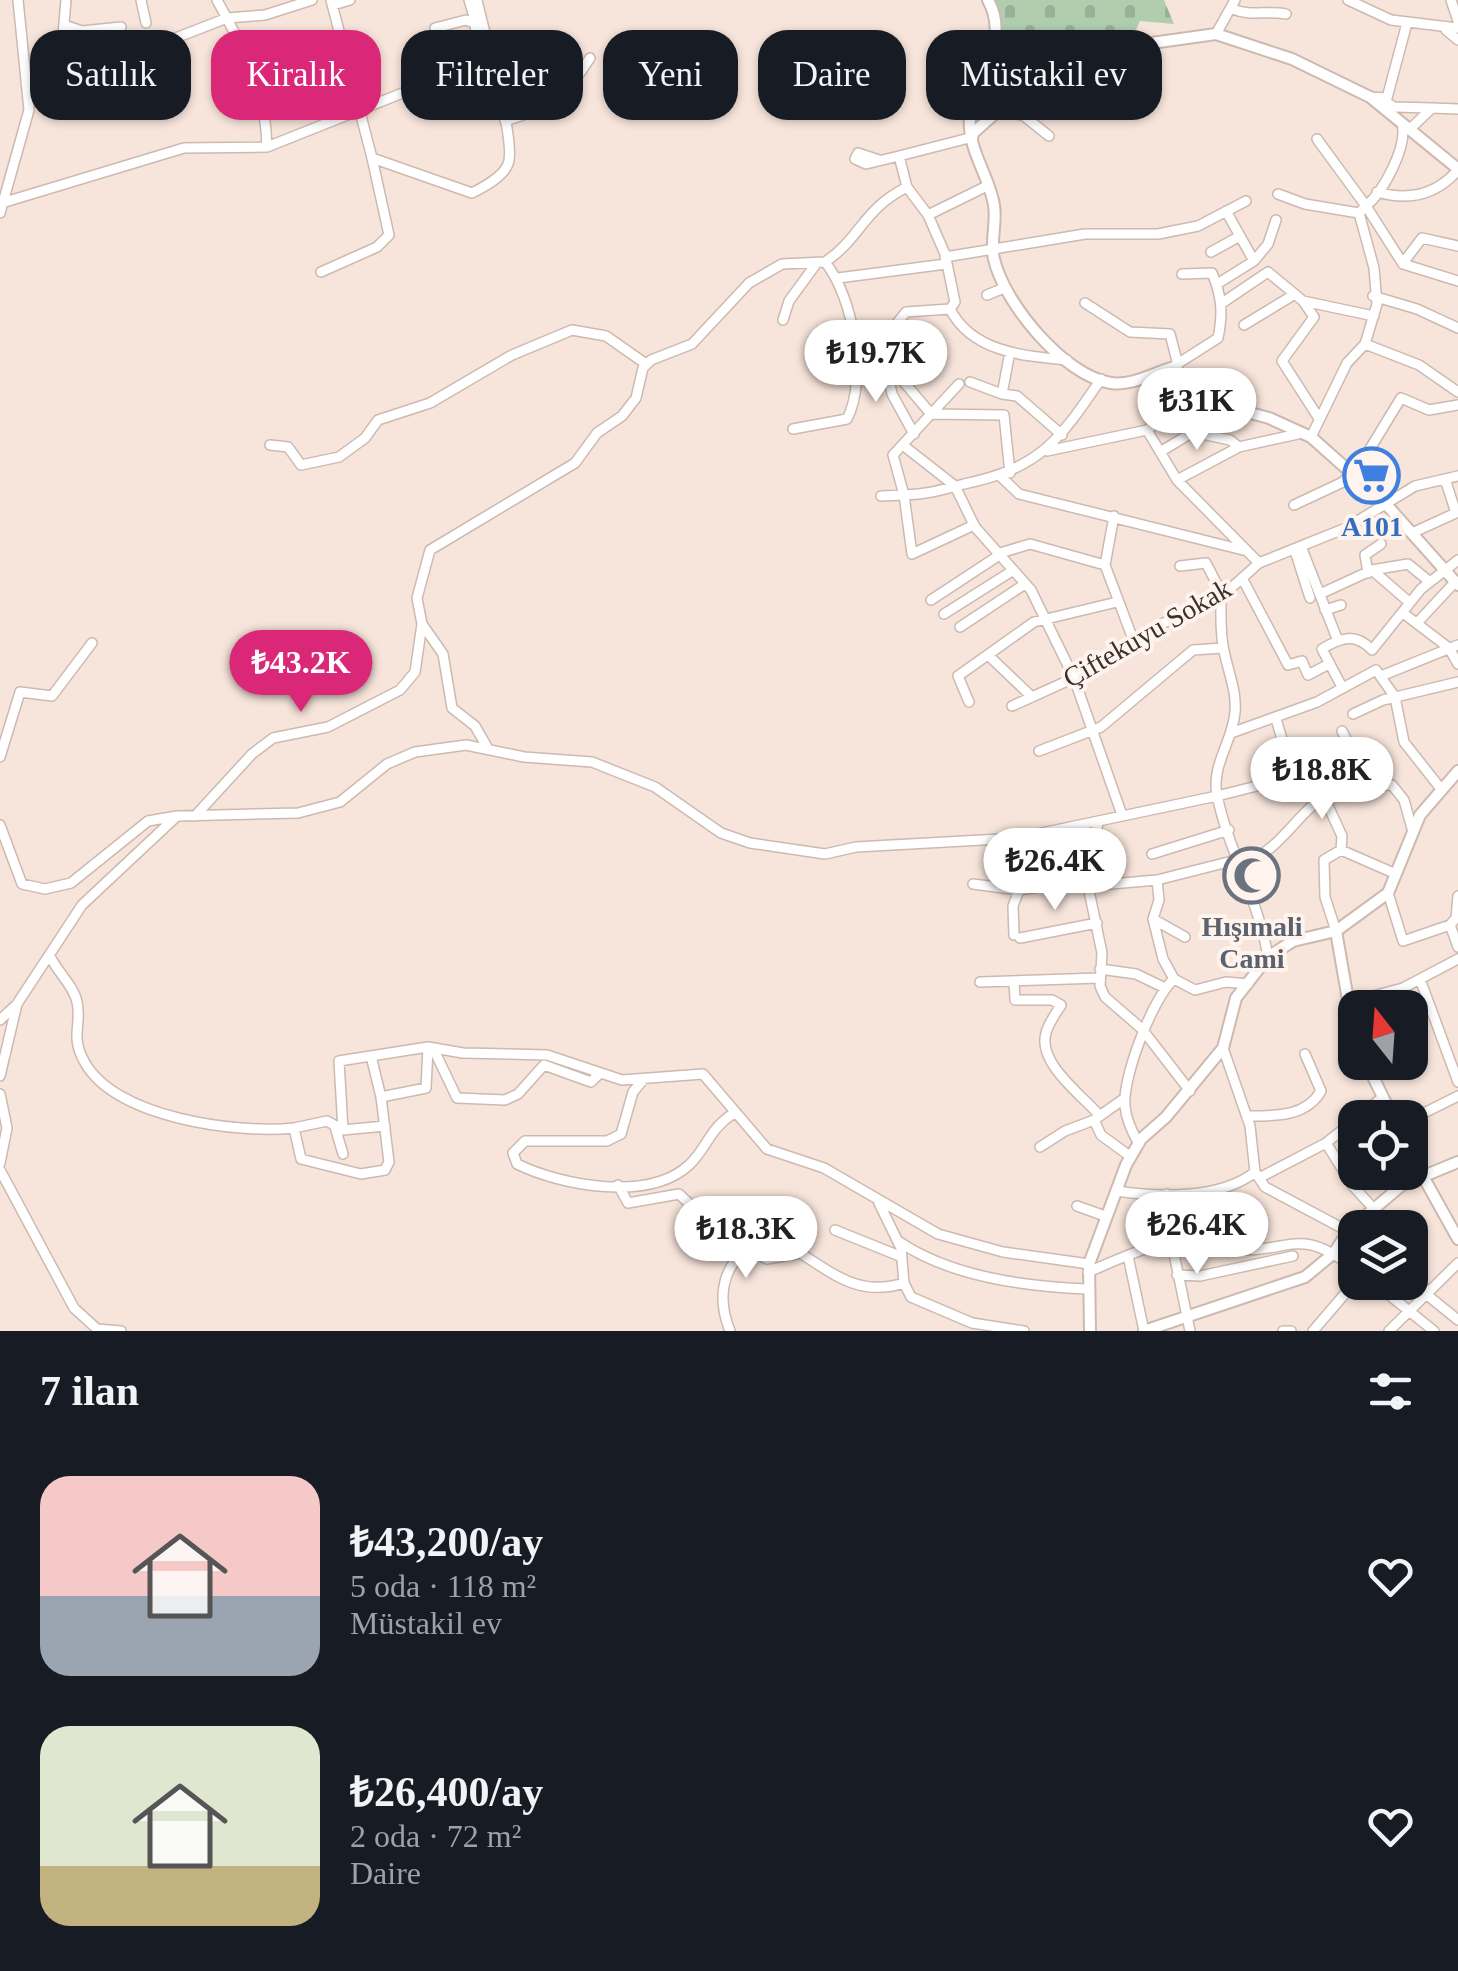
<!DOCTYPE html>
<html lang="tr">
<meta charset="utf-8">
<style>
body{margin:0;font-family:"Times New Roman",serif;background:#242831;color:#f1f3f6;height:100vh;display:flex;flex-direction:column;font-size:38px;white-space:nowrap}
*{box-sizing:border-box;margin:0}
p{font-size:32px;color:#9ea1a6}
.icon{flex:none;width:55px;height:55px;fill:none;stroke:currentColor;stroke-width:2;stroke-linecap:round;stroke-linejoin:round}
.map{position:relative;height:1331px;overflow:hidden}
.details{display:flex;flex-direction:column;background:#171b24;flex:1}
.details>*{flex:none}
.hud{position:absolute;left:30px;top:30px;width:1400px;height:90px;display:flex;gap:20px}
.needle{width:65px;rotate:343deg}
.fabs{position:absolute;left:1338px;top:990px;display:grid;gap:20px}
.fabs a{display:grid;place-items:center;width:90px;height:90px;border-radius:20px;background:#171b24;box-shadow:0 2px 8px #0004;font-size:50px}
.price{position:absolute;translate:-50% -85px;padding:0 22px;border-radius:35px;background:#fff;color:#222;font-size:32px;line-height:65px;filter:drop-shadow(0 2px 5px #0008)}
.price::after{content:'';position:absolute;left:50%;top:60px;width:30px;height:22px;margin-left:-15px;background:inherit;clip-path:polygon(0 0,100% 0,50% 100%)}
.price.selected{background:#db2777;color:#fff}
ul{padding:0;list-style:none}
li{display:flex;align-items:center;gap:30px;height:250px;padding:0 40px}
li span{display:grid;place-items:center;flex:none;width:280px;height:200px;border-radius:30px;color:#555}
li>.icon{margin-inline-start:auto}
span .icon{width:120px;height:120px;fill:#fffc;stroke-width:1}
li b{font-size:42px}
h2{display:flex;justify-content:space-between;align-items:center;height:120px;padding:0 40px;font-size:42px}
.chip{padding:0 35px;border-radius:30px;background:#171b24;box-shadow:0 2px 8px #0004;font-size:35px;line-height:90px}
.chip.selected{background:#db2777;color:#fff}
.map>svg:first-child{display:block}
.cemetery{fill:url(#cemetery-stones)}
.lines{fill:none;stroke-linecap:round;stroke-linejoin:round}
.minor-casing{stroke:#ccbab0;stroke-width:12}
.tertiary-casing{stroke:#ccbab0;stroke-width:14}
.minor{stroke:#fff;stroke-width:9}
.tertiary{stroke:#fff;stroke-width:10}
.labels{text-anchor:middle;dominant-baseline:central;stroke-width:8;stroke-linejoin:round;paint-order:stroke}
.shop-label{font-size:28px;font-weight:bold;fill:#366cbe;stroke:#fff4ed}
.street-label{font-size:28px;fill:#38312d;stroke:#fff4ed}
.worship-label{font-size:28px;font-weight:bold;fill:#5b616d;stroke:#fff4ed}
</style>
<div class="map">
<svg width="1458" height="1331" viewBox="0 0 1458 1331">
<defs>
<pattern id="cemetery-stones" width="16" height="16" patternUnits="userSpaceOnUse" patternTransform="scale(2.5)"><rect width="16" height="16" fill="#b0ceae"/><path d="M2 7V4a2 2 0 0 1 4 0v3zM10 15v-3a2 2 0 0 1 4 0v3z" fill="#98b196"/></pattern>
</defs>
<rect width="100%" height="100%" fill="#f7e5db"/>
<path class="cemetery" d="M992 0H1164L1174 24 1140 21 1131 40C1066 41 1020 82 975 125 977 82 1017 41 992 0Z"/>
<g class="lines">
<defs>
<path id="minor" d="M141 0 146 23
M217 0C244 49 266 91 267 147
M331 0 372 158 472 193C484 187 503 177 508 164 517 142 483 30 477 0
M469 0 475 20 478 73
M1348 0 1391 20 1458 28
M1451 0 1458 21
M333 5 350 0
M1233 9C1250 17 1267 10 1286 14
M64 25 82 31 121 27
M435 28 466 20 477 24
M1446 30 1458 40
M1216 34 1235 0
M26 84 59 81 66 0
M168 91V41L227 18 265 15 312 0
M1370 97 1387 98 1407 23
M1382 100 1394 107 1432 108
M998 109 1024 116 1049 136
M505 121C544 110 569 93 590 58
M1410 129 1432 108 1458 109
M973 137 899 156 907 187 928 215 987 186
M1317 139 1366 206C1384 191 1408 146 1402 123
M879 160 858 153 855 159 866 164 899 156
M1377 192C1408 201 1436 195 1458 170
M1278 194 1305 204 1359 213 1366 206 1403 264 1458 281
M5 202 184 148 267 147 405 92 492 71
M0 213 29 110 18 0
M928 215 945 254 955 302 950 309
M1211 252 1240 236
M945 257 1085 234H1158L1198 226 1246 201
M1254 261 1268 244 1276 220
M1403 263 1422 238 1458 246
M321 272 377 247 389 235 372 158
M838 278 946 264
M1217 284 1254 261 1226 211
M987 295 1004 288
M1373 296 1417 309 1458 328
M1303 301 1374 316
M1085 303 1130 332 1170 334 1178 365
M1222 303 1268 272 1303 301 1314 317 1282 361 1318 417
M783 320 789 301 816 264
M1244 325 1295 294
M1365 344 1419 365 1458 392
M876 349 906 312 950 309C972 352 1023 356 1067 360
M1010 352 1002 394 1017 396 1062 435
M885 361 892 394 914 434
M855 368 876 349 931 414 893 455 904 495 881 496
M1171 368 1218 338C1223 314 1222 296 1212 273L1182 274
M970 382 1002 394
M931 414 1004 415 1010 473
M931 414 959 384
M793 429 847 419C868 379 853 296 825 262 860 239 863 209 907 187
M1147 430 1201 389
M1311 437 1347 363 1365 344 1377 304 1374 268 1359 213
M270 445 288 447 301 465 339 457 365 438 378 420 430 403 512 355 572 330 606 336 646 364
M904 446 955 486 975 527 1031 590 1074 678 1122 815
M1047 451 1147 430 1177 480 1259 563
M1160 452 1193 432 1230 440 1239 447
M1000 476 1019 494 1243 550
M1445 479 1456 513
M1177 480 1239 447 1298 434
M1294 505 1343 482 1365 457 1401 398 1429 410 1458 405
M1114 516 1105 565 1134 642
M974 525 912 554 904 495C929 494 941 490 964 484 1040 468 1059 441 1101 379
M1412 533 1458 512
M1302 549 1338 641
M1295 551 1310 598
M997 554 1030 544 1105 565
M1180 566 1206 563 1223 596
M1372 570 1409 602
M1368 573 1365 555 1381 544
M1242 578 1288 665 1302 661 1308 675 1329 664
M1320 594 1372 570 1408 564 1430 582
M1221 597C1221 615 1220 634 1224 651 1228 671 1237 692 1235 712 1233 741 1211 765 1217 795 1228 850 1259 901 1268 957
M931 600 998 556
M1325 610 1341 605
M1403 613 1449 648 1458 664
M944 614 1012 571
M1417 623 1455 582
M960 627 1025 584
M988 655 1032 697
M1381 676 1458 645
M1342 687 1322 649C1341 637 1356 633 1372 650L1421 589 1458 560
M969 702 958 676 1034 622 1117 602
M1012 706 1098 667 1157 626 1221 597 1259 563 1346 528 1415 486 1458 476
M1353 714 1383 700 1458 682
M1276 719 1285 749 1303 764 1324 797 1342 836 1341 850 1324 860 1325 897 1336 931
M1342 731 1370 786
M1231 733 1317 702 1376 670 1395 697 1404 742 1441 789
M487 747 475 726 452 708 443 654 422 624 417 598 430 550 575 463 597 433 622 416 636 398 643 368 651 360 692 344 749 283 782 264 825 262
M1039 751 1101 727 1193 650 1223 648
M0 757 20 692 52 696 92 643
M1217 796 1265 784 1274 787 1308 770
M195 816 252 754 273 738 328 727 400 690 415 672 422 624
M1098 822 1088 886 1102 953 1100 986 1105 997 1142 1029 1190 1091
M0 825 22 884 45 889 71 883 148 821 177 816 298 813 340 802 387 764 415 752 466 745 524 757 592 762 655 787 721 833 750 843 825 854 856 847 1018 838 1217 796
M1341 850 1396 874
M1152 854 1229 830
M1240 863C1283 854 1297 806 1336 791 1353 784 1373 787 1392 785L1404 800 1413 832
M973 884 1019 890 1089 879
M1088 886 1157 880 1240 859
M1388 893 1403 941 1450 925
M1458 896 1456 918 1450 925 1458 947
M1153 919 1159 900 1157 880
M1014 935 1013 906 1019 890
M1020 938 1097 923
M50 956C57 972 74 986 77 1002 82 1025 70 1036 84 1061 114 1118 237 1134 294 1128
M1100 969 1136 974 1165 988
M1174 979 1163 959 1153 919 1185 937
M1420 979 1458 1082
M1014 981 1015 1000H1052L1061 1005C1056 1013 1048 1024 1046 1033 1037 1063 1082 1095 1100 1116
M980 982 1099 978
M1347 1003 1403 988 1458 959
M0 1020 15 1006
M433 1048 457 1098 505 1100 518 1094 544 1065 591 1082 600 1073
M1223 1048 1250 1126 1255 1172 1265 1187 1355 1235
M371 1056 381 1097
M0 1076 17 1004 82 905 177 816
M643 1080 633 1092 621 1134 607 1141H525L513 1153 517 1164C562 1186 649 1202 689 1165 708 1147 708 1130 734 1113
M0 1094 7 1128 0 1163
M1248 1116C1275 1116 1306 1117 1321 1091L1305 1054
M1357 1118 1383 1097
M1094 1120 1101 1135 1131 1157
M1410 1120 1458 1096
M385 1126 343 1130 339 1061 428 1047 463 1053 547 1055 622 1080 703 1074 767 1149 824 1168 938 1234 1003 1252 1089 1264
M335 1127 343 1154
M343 1130 327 1121 294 1128 301 1159 361 1174 385 1170 389 1162 381 1097 426 1088 428 1047
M1326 1143 1353 1186 1374 1209
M1139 1144C1132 1132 1126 1120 1125 1106 1122 1078 1153 997 1174 979L1195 990 1226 982 1248 984
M1040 1147 1065 1131 1094 1120 1125 1098
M0 1170 74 1308 97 1329 121 1331
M1259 1178 1326 1143 1355 1120
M618 1185 628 1203 679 1194 742 1253
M1116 1191C1157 1197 1220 1200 1255 1172
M1167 1194 1178 1243
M878 1201 901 1248 904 1283 911 1297 972 1323 1024 1331
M1077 1206 1105 1216
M835 1230 902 1257
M898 1241C951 1277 1023 1286 1086 1289
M1172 1244 1190 1331
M1128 1256 1144 1331
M1088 1272C1122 1258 1171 1233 1209 1241 1216 1243 1222 1249 1230 1249 1292 1255 1295 1223 1355 1269
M1177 1275 1200 1276 1293 1256
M1410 1278 1428 1292
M1373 1282 1434 1331
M1426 1294 1458 1320
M730 1331C718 1301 720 1270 747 1249L767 1259 800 1253C835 1275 860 1297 904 1283
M1283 1331H1291
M1313 1331 1355 1282
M1389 1331 1458 1263"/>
<path id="tertiary" d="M988 0C1011 41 975 75 970 117 967 149 989 175 994 205 997 223 990 242 994 259 1004 303 1064 376 1111 383 1131 386 1152 374 1171 368L1232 408 1269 418 1311 437 1385 503 1458 585
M972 134 1043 71 1080 53 1216 34 1292 59 1370 97 1458 169
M1336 931 1355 1040
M1366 1062 1393 1118
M1410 1153 1458 1239
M1090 1331 1089 1264 1126 1165 1141 1139 1166 1117 1223 1048 1236 998 1268 957 1293 941 1336 931 1388 893 1420 815 1458 771
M1144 1331 1305 1277 1334 1253 1349 1230 1402 1185 1458 1162"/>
</defs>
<use href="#minor" class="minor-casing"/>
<use href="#tertiary" class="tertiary-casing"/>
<use href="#minor" class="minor"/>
<use href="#tertiary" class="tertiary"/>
</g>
<defs>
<symbol id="supermarket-ring" viewBox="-11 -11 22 22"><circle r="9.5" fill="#fff4ed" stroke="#3f7fe0" stroke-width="1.5"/><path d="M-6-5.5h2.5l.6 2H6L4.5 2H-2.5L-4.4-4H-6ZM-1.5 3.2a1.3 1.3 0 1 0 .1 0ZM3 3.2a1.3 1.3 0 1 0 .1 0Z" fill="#3f7fe0"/></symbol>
<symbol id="mosque-ring" viewBox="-11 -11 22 22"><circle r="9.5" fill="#fff4ed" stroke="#6b7280" stroke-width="1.5"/><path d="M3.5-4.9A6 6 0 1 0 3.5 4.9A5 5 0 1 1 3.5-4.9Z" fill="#6b7280"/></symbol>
</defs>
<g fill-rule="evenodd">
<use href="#supermarket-ring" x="1340" y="444" width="63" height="63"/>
<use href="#mosque-ring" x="1220" y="844" width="63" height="63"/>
</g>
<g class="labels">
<g class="shop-label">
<text x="1372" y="526">A101</text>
</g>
<g class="street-label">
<text transform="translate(1147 633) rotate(-30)">Çiftekuyu Sokak</text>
</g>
<g class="worship-label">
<text x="1252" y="926">Hışımali<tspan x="1252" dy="32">Cami</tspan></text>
</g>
</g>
</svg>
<div class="fabs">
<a><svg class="needle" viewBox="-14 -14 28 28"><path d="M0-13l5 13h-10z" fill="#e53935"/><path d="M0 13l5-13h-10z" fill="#9ea1a6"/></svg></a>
<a><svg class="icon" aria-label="locate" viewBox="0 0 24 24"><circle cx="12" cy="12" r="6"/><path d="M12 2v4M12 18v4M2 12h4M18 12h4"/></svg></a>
<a><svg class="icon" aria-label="layers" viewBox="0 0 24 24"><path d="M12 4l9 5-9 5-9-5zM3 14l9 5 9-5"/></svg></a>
</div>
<b class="price" style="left:876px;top:405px">₺19.7K</b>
<b class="price" style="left:1197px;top:453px">₺31K</b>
<b class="price selected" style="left:301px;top:715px">₺43.2K</b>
<b class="price" style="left:1322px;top:822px">₺18.8K</b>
<b class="price" style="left:1055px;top:913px">₺26.4K</b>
<b class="price" style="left:1197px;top:1277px">₺26.4K</b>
<b class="price" style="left:746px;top:1281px">₺18.3K</b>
<div class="hud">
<a class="chip">Satılık</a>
<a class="chip selected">Kiralık</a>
<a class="chip">Filtreler</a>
<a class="chip">Yeni</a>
<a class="chip">Daire</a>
<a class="chip">Müstakil ev</a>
</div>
</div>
<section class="details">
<h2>7 ilan<svg class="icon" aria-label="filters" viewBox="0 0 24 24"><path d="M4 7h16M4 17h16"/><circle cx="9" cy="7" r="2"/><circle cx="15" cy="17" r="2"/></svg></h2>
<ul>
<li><span style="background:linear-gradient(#f6c9c9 60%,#9aa5b1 0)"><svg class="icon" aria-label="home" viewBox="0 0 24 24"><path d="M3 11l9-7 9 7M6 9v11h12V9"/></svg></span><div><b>₺43,200/ay</b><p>5 oda · 118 m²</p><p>Müstakil ev</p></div><svg class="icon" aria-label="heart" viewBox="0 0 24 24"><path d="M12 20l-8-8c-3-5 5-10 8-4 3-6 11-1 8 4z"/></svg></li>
<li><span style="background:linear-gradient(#dfe7d0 70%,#c2b280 0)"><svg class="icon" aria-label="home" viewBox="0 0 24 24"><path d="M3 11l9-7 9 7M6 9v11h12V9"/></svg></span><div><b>₺26,400/ay</b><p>2 oda · 72 m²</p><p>Daire</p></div><svg class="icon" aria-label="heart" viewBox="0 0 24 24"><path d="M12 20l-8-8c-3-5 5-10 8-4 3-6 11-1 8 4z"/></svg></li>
</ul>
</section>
